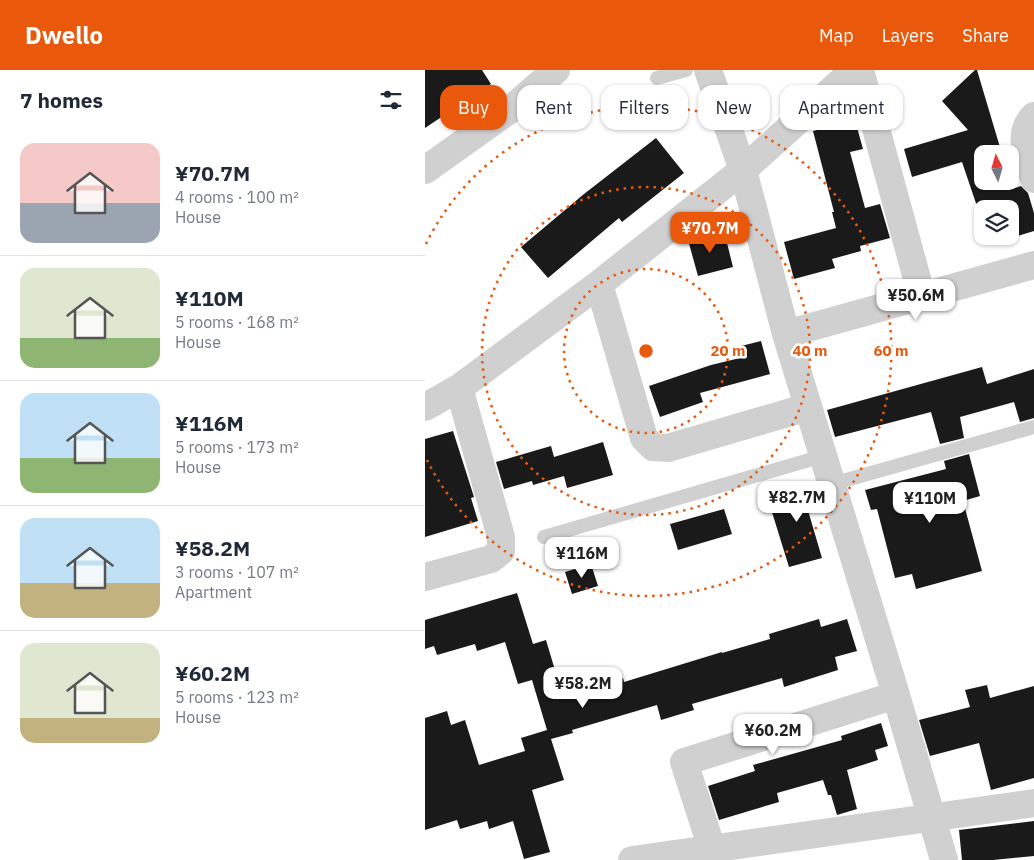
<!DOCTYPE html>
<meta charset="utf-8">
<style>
body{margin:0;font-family:"IBM Plex Sans",sans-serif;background:#f6f6f7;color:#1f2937;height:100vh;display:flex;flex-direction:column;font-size:19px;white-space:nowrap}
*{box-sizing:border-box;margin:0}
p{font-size:16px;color:#747a83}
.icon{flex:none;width:28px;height:28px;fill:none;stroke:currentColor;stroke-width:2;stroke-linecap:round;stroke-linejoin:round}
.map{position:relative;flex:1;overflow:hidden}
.panel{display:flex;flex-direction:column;background:#fff;width:425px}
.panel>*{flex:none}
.banner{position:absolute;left:15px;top:15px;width:475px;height:45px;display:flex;gap:10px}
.needle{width:32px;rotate:355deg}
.tools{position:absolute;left:549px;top:75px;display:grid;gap:10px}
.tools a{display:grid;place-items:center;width:45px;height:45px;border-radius:10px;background:#fff;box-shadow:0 1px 4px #0004;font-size:25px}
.price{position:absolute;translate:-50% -42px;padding:0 11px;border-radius:10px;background:#fff;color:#222;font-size:16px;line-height:32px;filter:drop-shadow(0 1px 2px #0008)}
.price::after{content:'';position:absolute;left:50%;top:30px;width:15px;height:11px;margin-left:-8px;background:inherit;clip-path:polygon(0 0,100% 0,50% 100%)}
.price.current{background:#ea580c;color:#fff}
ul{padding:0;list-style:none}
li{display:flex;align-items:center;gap:15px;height:125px;padding:0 20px}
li+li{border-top:1px solid #e0e1e3}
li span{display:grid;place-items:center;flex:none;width:140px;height:100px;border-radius:15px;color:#555}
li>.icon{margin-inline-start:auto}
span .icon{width:60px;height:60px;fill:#fffc;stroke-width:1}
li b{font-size:21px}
h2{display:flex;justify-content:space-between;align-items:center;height:60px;padding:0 20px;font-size:21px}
.tag{padding:0 18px;border-radius:15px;background:#fff;box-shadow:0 1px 4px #0004;font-size:18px;line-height:45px}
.tag.current{background:#ea580c;color:#fff}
header{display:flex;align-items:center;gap:30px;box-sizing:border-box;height:70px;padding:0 25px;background:#ea580c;color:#fff}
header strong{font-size:24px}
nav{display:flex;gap:28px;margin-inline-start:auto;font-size:18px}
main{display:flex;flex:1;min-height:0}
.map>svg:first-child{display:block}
.building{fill:#1a1a1a}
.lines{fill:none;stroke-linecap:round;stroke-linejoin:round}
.service{stroke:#d0d0d0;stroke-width:14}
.minor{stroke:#d0d0d0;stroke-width:28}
.tertiary{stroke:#d0d0d0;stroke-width:28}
.ring{fill:none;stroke:#e8590c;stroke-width:2.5;stroke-dasharray:2.5 5}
.centre{fill:#e8590c;stroke:#fff;stroke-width:2.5}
.ring-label{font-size:15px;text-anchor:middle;font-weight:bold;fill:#e8590c;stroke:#fff;stroke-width:5;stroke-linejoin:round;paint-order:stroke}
</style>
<header>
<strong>Dwello</strong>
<nav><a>Map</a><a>Layers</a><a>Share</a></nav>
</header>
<main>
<section class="panel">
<h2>7 homes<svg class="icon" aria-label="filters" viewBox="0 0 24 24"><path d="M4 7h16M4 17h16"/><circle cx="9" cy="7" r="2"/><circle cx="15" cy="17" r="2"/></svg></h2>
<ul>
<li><span style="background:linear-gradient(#f6c9c9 60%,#9aa5b1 0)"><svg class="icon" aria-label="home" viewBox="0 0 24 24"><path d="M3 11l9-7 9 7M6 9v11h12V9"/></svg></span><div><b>¥70.7M</b><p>4 rooms · 100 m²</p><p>House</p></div></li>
<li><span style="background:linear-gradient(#dfe7d0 70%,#8fb573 0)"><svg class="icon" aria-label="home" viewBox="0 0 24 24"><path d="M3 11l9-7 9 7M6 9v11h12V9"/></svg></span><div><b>¥110M</b><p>5 rooms · 168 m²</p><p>House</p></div></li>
<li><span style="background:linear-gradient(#bfe0f5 65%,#8fb573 0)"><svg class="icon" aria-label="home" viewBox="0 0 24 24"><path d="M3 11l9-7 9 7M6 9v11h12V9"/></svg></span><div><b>¥116M</b><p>5 rooms · 173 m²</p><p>House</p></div></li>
<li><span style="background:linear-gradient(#bfe0f5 65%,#c2b280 0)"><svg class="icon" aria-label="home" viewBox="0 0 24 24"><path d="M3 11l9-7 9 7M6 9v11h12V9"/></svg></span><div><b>¥58.2M</b><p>3 rooms · 107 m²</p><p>Apartment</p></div></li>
<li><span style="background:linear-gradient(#dfe7d0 75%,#c2b280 0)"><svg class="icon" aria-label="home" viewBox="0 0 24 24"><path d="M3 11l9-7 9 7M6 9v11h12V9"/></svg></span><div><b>¥60.2M</b><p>5 rooms · 123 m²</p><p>House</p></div></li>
</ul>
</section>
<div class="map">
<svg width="609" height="790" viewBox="0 0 609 790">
<rect width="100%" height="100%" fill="#fff"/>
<path class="building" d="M0 0H57L66 14 0 58Z
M550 0H552L577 84H558V111H585L587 119 596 116 603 123 609 143V161L564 175 561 166H585V139H558V154L537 92 487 107 479 79 543 60 517 31Z
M430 50 438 79 425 82 440 138 455 134 465 168 435 176 436 181 407 189 410 198 369 209 359 172 411 158 407 142H409L388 61Z
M231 68 259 103 197 152 194 148 123 208 96 177 159 124Z
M287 163 288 167 300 165 308 197 273 206 263 170Z
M336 271 345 304 275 323 278 332 235 347 224 316 286 295 315 288 312 277Z
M557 297 562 314 609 299V348L595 352 589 332 535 347 539 368 515 374 506 342 410 367 402 340Z
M28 361 49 427 46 428 53 451 0 467V369Z
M178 372 188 405 142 418 139 406 108 415 107 411 79 419 71 392 126 376 129 387Z
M544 384 555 426 538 431 557 501 491 519 487 504 470 508 452 439 446 440 440 420 521 399 519 391Z
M390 411 396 433 382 437 397 488 364 497 342 426Z
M299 439 307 464 253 480 245 454Z
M166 494 173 516 147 524 140 502Z
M92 523 108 574 121 570 138 627 198 608 199 612 297 582V583L345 569 344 564 394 549 396 557 422 549 432 581 410 587 413 600 359 617 357 608 267 634 269 640 236 650 232 635 147 660 148 663 126 669 139 710 107 720 125 782 99 789 88 751 64 759 62 751 35 759 32 750 0 760V648L22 641 26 655 40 650 54 695 100 681 96 668 122 660 107 610 93 614 80 572 52 581 50 574 12 585 9 576 0 579V550Z
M562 615 565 628 609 616V708L566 720 554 673 505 686 494 650 545 637 540 620Z
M456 653 463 676 450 680 453 690 422 700 432 739 412 745 406 725H403L398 710 352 723 354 732 294 750 283 716 330 701 328 695 417 670 416 666Z
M609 751V786L568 790H537L534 760Z"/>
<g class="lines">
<path class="service" d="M232 8 261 0
M407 414 609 357
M119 467 398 386"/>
<path class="minor" d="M283 0 318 100 361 264 471 625 519 790
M435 0 497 227
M609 46C591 64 603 88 609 109
M174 214 219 368 228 377 243 378 383 337
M361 264 609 195
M0 337 34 318 174 214 318 100 429 0
M0 507 66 489 76 481V467L34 318
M287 779 259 692 471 625
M207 790 609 733"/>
<path class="tertiary" d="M0 100 86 39 131 0"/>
</g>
<g class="ring">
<circle cx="221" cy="281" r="82"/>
<circle cx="221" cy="281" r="164"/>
<path d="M1 174A245 245 0 1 1 1 388"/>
</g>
<circle cx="221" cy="281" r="8" class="centre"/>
<g class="ring-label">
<text x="303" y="286">20 m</text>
<text x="385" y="286">40 m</text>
<text x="466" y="286">60 m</text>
</g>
</svg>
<div class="tools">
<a><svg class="needle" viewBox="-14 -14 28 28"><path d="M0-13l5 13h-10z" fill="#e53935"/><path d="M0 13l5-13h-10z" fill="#747a83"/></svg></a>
<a><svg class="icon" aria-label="layers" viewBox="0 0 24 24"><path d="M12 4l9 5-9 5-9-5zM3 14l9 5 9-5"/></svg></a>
</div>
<b class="price current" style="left:285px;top:184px">¥70.7M</b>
<b class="price" style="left:491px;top:251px">¥50.6M</b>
<b class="price" style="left:372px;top:453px">¥82.7M</b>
<b class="price" style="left:505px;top:454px">¥110M</b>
<b class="price" style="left:157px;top:509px">¥116M</b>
<b class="price" style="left:158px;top:639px">¥58.2M</b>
<b class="price" style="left:348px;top:686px">¥60.2M</b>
<div class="banner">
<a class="tag current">Buy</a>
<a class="tag">Rent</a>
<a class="tag">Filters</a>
<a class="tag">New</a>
<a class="tag">Apartment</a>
</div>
</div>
</main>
